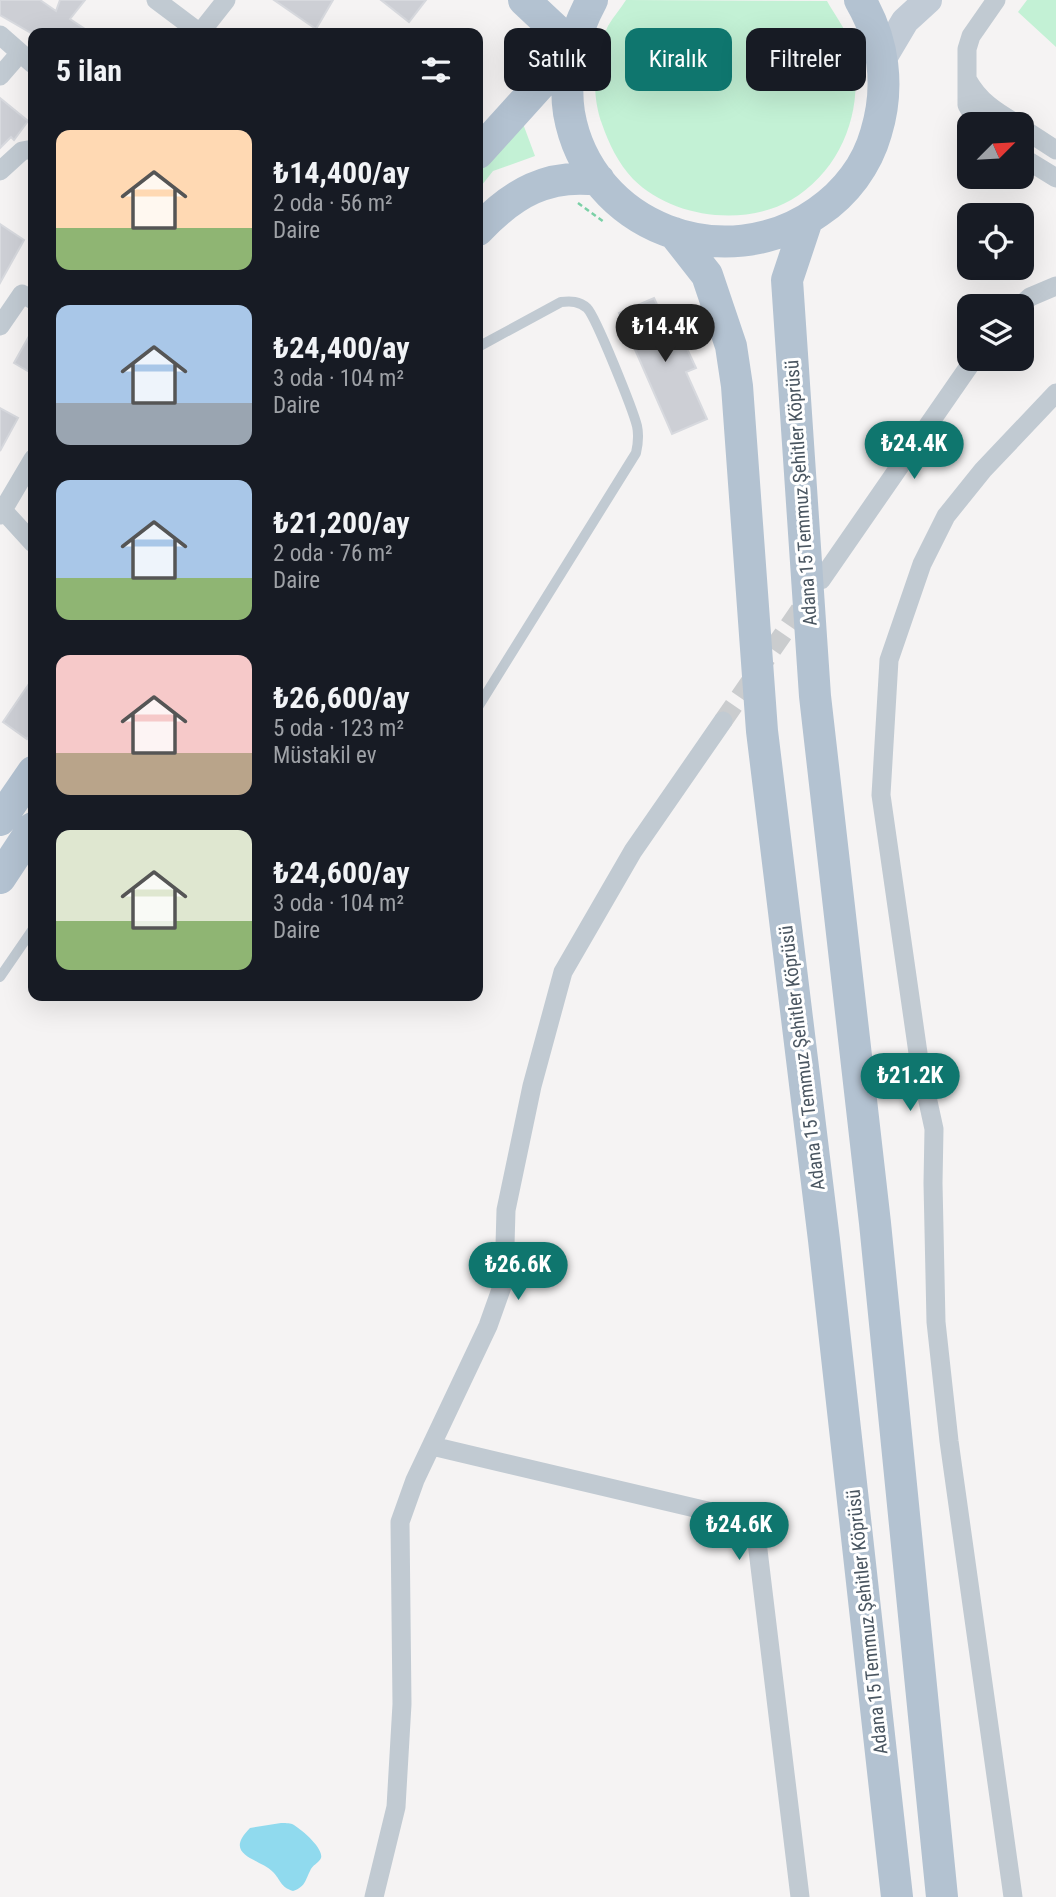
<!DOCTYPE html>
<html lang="tr">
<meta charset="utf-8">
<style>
body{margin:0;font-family:"Roboto Condensed",sans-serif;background:#242831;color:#f1f3f6;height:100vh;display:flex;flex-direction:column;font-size:26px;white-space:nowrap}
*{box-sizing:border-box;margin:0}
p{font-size:23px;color:#9ea1a6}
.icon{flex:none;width:38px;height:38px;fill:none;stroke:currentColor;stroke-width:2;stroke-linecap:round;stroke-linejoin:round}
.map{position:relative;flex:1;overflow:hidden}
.sheet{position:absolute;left:28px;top:28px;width:455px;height:973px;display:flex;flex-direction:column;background:#171b24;border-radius:14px;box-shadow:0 7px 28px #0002}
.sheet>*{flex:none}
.banner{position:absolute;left:504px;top:28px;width:446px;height:63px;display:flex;gap:14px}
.needle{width:46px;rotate:66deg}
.controls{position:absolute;left:957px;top:112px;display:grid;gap:14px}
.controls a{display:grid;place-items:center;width:77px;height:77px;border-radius:14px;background:#171b24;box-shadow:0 7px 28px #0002;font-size:35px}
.price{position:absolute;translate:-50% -60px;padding:0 16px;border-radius:24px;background:#0f766e;color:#fff;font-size:23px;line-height:46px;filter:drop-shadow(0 2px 4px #0008)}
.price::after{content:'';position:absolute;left:50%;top:42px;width:21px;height:16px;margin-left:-10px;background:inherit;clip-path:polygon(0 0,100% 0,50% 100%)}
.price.on{background:#222;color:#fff}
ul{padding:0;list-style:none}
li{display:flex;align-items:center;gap:21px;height:175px;padding:0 28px}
li span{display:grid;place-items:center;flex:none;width:196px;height:140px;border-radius:14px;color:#555}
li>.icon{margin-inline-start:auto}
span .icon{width:84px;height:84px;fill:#fffc;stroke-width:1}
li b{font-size:30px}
h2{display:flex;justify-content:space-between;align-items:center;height:84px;padding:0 28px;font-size:30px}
.chip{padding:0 24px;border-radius:14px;background:#171b24;box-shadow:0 7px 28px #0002;font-size:24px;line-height:63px}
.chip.on{background:#0f766e;color:#fff}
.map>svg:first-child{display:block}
.green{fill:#c3f1d5}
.water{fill:#90daee}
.building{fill:#cdcfd5;stroke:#d7d9de;stroke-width:2}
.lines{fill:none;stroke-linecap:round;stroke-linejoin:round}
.street-tunnel{stroke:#caccce;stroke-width:19;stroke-dasharray:19 10;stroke-linecap:butt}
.path{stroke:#7ad0a6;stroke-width:2.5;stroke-dasharray:5 3.5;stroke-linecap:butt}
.lane{stroke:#c1cad2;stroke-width:10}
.street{stroke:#c1cad2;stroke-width:19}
.secondary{stroke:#c1cbd6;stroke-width:28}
.primary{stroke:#b3c2d1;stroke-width:32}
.labels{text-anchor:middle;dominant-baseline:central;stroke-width:6;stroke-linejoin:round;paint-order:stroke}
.street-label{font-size:19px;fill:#4a5661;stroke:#fff}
</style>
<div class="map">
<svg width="1056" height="1897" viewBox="0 0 1056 1897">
<rect width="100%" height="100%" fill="#f5f3f3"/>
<path class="green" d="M626 0 827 1C834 14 846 29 850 43 867 102 845 168 791 200 744 227 672 218 633 179 618 163 609 144 602 124 591 94 593 55 608 26 613 17 621 8 626 0Z
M1027 0H1056V47L1018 12Z
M522 121 535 156 493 171 478 190V167Z"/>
<path class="water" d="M281 1823C284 1823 290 1823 292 1824 300 1828 324 1848 321 1858 319 1863 312 1865 310 1871 305 1881 305 1887 293 1891 280 1887 281 1880 273 1872 259 1858 222 1856 250 1828Z"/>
<path class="building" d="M0 0H40L56 11 60 0H85L70 19 91 33H31L0 15Z
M274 0H333L316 29Z
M381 0H426L409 22Z
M0 98 28 121 14 140 11 137 0 148Z
M0 224 24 240 0 283Z
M654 298 668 329 676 325 696 368 686 372 707 419 672 434 619 313Z
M33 329V374L14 363Z
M0 408 18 418 0 451Z
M33 678V731L27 739 3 722Z"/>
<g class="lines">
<path class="street-tunnel" d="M723 721 808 598"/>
<path class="path" d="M578 203 604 222"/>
<path class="lane" d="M478 347 561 302C571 301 579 301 587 308 596 317 633 410 637 426 639 435 638 444 636 453L478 707
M0 977 33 929"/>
<path class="street" d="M156 0 200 33
M200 33 226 0
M0 35 33 64
M0 76 20 53
M967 79C979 101 995 111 1017 124
M978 124 967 105V49L971 36 996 0
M1022 128 1056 150
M1022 157 1056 178
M0 171 22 151 33 149
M1020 306 1030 297 1056 286
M0 326 22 294 33 300
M0 507 33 543
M0 515 33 459
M821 580 974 359
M432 1446 750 1521 757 1542 800 1897
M374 1897 396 1807 402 1704 400 1522 415 1480 488 1326 504 1281 506 1210 532 1086 563 972 633 851 723 721
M1013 1897 949 1441 936 1322 933 1183 934 1129 919 1060 881 795 889 660 922 564 946 516 983 470 1056 393"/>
<path class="secondary" d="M883 58 905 21 928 0"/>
<path class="primary" d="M524 0 573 46
M592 0C574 33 563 74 569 113 589 228 725 278 818 212 846 193 867 165 876 133 890 87 884 41 860 0
M478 153 571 50
M807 220 787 280 815 696 875 1223 942 1897
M478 230C513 193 548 173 599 180
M674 233 707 275 731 346 737 386 762 731 824 1240 897 1897
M0 820 33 772
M0 878 33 828"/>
</g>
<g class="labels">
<g class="street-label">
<text transform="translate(801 493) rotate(-94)">Adana 15 Temmuz Şehitler Köprüsü</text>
<text transform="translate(802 1058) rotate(-97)">Adana 15 Temmuz Şehitler Köprüsü</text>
<text transform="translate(867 1622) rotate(-96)">Adana 15 Temmuz Şehitler Köprüsü</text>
</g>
</g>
</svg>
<div class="controls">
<a><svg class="needle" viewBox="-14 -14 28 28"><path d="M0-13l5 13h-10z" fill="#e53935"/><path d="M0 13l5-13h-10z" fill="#9ea1a6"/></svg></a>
<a><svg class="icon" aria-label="locate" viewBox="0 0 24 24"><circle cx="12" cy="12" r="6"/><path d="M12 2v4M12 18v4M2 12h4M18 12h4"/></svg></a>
<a><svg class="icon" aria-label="layers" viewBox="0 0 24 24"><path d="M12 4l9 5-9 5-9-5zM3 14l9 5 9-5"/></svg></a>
</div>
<b class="price on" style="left:665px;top:364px">₺14.4K</b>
<b class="price" style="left:914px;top:481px">₺24.4K</b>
<b class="price" style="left:910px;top:1113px">₺21.2K</b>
<b class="price" style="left:518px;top:1302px">₺26.6K</b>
<b class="price" style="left:739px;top:1562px">₺24.6K</b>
<div class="banner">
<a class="chip">Satılık</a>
<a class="chip on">Kiralık</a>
<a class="chip">Filtreler</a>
</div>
<section class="sheet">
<h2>5 ilan<svg class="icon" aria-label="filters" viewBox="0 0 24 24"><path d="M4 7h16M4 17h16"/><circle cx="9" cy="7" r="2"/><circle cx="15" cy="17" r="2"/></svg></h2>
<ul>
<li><span style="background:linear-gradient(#ffd9b3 70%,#8fb573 0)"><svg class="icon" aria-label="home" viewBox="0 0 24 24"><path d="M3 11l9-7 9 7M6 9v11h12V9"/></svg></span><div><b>₺14,400/ay</b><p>2 oda · 56 m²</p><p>Daire</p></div></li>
<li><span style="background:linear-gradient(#a9c7e8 70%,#9aa5b1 0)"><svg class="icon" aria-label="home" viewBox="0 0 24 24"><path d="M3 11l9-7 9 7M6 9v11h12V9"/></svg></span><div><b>₺24,400/ay</b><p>3 oda · 104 m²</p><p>Daire</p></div></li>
<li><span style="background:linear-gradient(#a9c7e8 70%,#8fb573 0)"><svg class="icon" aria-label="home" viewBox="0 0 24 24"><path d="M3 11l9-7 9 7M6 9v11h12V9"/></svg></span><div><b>₺21,200/ay</b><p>2 oda · 76 m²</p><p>Daire</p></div></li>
<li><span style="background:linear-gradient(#f6c9c9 70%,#b9a48a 0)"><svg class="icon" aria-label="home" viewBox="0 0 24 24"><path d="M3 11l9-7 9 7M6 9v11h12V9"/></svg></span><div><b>₺26,600/ay</b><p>5 oda · 123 m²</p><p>Müstakil ev</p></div></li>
<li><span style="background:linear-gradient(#dfe7d0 65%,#8fb573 0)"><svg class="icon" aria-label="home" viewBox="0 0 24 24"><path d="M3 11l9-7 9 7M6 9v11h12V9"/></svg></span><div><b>₺24,600/ay</b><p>3 oda · 104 m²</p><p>Daire</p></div></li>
</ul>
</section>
</div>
